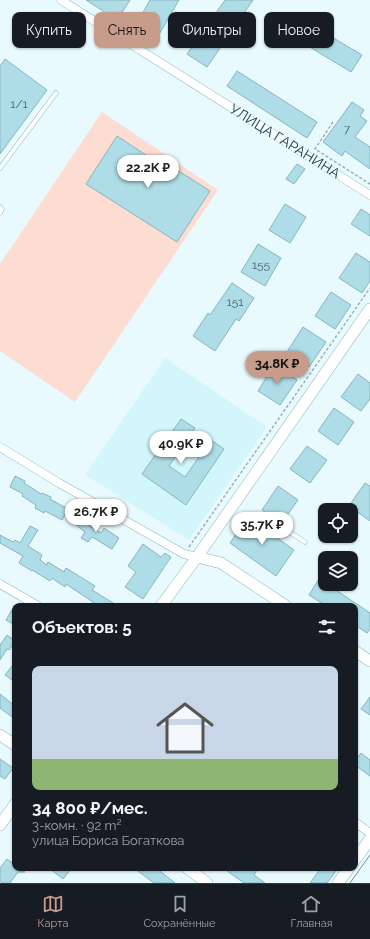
<!DOCTYPE html>
<html lang="ru">
<meta charset="utf-8">
<style>
body{margin:0;font-family:Raleway,sans-serif;background:#20242c;color:#f1f3f6;height:100vh;display:flex;flex-direction:column;font-size:15px;white-space:nowrap}
*{box-sizing:border-box;margin:0}
p{font-size:13px;color:#9ea1a6}
.icon{flex:none;width:22px;height:22px;fill:none;stroke:currentColor;stroke-width:2;stroke-linecap:round;stroke-linejoin:round}
.map{position:relative;flex:1;overflow:hidden}
.side{position:absolute;left:12px;top:603px;width:346px;height:268px;display:flex;flex-direction:column;background:#171b24;border-radius:8px;box-shadow:0 1px 3px #0004}
.side>*{flex:none}
.guide{position:absolute;left:12px;top:12px;width:346px;height:36px;display:flex;gap:8px}
.controls{position:absolute;left:318px;top:503px;display:grid;gap:8px}
.controls a{display:grid;place-items:center;width:40px;height:40px;border-radius:8px;background:#171b24;box-shadow:0 1px 3px #0004;font-size:20px}
.price{position:absolute;translate:-50% -34px;padding:0 9px;border-radius:14px;background:#fff;color:#222;font-size:13px;line-height:26px;filter:drop-shadow(0 1px 2px #0008)}
.price::after{content:'';position:absolute;left:50%;top:24px;width:12px;height:9px;margin-left:-6px;background:inherit;clip-path:polygon(0 0,100% 0,50% 100%)}
.price.selected{background:#c89c8a;color:#111}
ul{padding:0;list-style:none}
li{display:grid;align-content:center;gap:8px;height:212px;padding:0 20px}
li span{display:grid;place-items:center;height:124px;border-radius:8px;color:#555}
li>.icon{margin-inline-start:auto}
span .icon{width:72px;height:72px;fill:#fffc;stroke-width:1}
li b{font-size:17px}
h2{display:flex;justify-content:space-between;align-items:center;height:48px;padding:0 20px;font-size:17px}
.chip{padding:0 14px;border-radius:8px;background:#171b24;box-shadow:0 1px 3px #0004;font-size:14px;line-height:36px}
.chip.selected{background:#c89c8a;color:#111}
.dock{display:flex;justify-content:space-around;align-items:center;height:56px;border-top:1px solid #363941;background:#171b24;font-size:11px;color:#9ea1a6}
.dock a{display:grid;justify-items:center;gap:2px}
.dock .selected{color:#c89c8a}
.map>svg:first-child{display:block}
.built{fill:#d3f5fc}
.green{fill:#fddcd1}
.building{fill:#afdde7;stroke:#87b4be}
.lines{fill:none;stroke-linecap:round;stroke-linejoin:round}
.lane-casing{stroke:#89b6c0;stroke-width:5}
.street-casing{stroke:#89b6c0;stroke-width:9}
.secondary-casing{stroke:#89b6c0;stroke-width:12}
.path{stroke:#9eb0b4;stroke-width:1.5;stroke-dasharray:3 2;stroke-linecap:butt}
.lane{stroke:#fff;stroke-width:4}
.street{stroke:#fff;stroke-width:8}
.secondary{stroke:#fff;stroke-width:11}
.tram{stroke:#7c8e92;stroke-width:1}
.labels{text-anchor:middle;dominant-baseline:central;stroke-width:3;stroke-linejoin:round;paint-order:stroke}
.number-label{font-size:12px;fill:#496268}
.street-label{font-size:14px;fill:#27393d;stroke:#e8fafe}
</style>
<div class="map">
<svg width="370" height="883" viewBox="0 0 370 883">
<rect width="100%" height="100%" fill="#e8fafe"/>
<path class="built" d="M165 358 267 427 189 540 85 475Z"/>
<path class="green" d="M102 112 218 190 75 402 0 351V264Z"/>
<path class="building" d="M86 0H130L117 20Z
M150 0H179L154 43 133 30Z
M225 0H253L207 67 187 54Z
M290 12 362 55 351 72 280 29Z
M5 59 47 90 0 154V66Z
M237 71 317 122 307 138 227 86Z
M352 102 364 110 360 116 367 121 355 137 370 147V169L345 151 342 156 323 142Z
M117 136 161 165 163 161 210 191 177 242 86 184Z
M297 164 305 169 294 184 286 179Z
M285 204 306 217 290 243 269 230Z
M361 209 370 215V236L351 224Z
M258 244 281 258 265 286 241 272Z
M356 253 370 262V281L362 293 339 278Z
M232 283 254 298 239 321 236 319 215 351 193 336 208 313 210 315Z
M331 292 351 305 335 329 315 316Z
M303 327 326 342 309 367 287 352Z
M274 365 297 380 280 405 258 391Z
M358 374 370 383V399L361 411 341 397Z
M334 408 354 422 338 445 318 431Z
M181 419 195 428 169 466 185 477 211 440 224 449 186 505 142 474Z
M307 446 327 460 310 483 290 469Z
M15 476 25 481 24 483 41 494 42 493 51 497 50 499 68 509 62 520 45 511 44 513 35 508 36 505 22 496 23 494 10 487Z
M365 483 370 486V521L349 506Z
M278 486 298 500 281 524 262 510Z
M83 513 92 519 88 525 101 533 104 528 119 538 112 549 92 537 88 542 81 538 85 532 75 524Z
M248 517 294 550 276 576 230 543Z
M30 526 38 530 28 546 42 555 40 560 47 565 48 562 64 572 66 568 95 586 92 590 118 606H91L93 602 66 584 65 587 52 578 50 581 32 570V571L19 563 23 556 0 543V535L13 542 15 540 20 543Z
M143 544 161 557 165 553 171 557 143 599 125 587 136 572 128 566Z
M319 579 325 583V584H327L370 613V629L367 633 355 625V606H326L309 595Z
M15 605V625L6 620Z
M7 635 15 641 9 650 7 649 0 660V645Z
M15 662V682L5 675Z
M0 694 15 706V719L0 708Z
M370 697V715L361 709Z
M361 753 370 760V776L355 765V761Z
M0 759 13 768 5 779 0 776Z
M7 859 15 865V868H19L25 872H18L10 883H2L0 881V868Z
M49 868H72L63 879Z
M134 868H156L175 883H154Z
M223 868H258L254 875 265 883H244Z
M321 868H332L336 871 327 883H310Z"/>
<g class="lines">
<defs>
<path id="lane" d="M0 168 56 93
M0 207 2 209 0 213
M288 531 305 542"/>
<path id="street" d="M61 0 370 195
M0 447 59 483 184 554 197 557
M0 584 38 606
M355 822 370 833"/>
<path id="secondary" d="M197 557 221 563 286 606
M161 606 197 557 370 309
M355 651 370 661
M0 735 15 745
M0 825 15 804
M355 860 370 839
M187 868 207 883
M338 883 349 868"/>
</defs>
<use href="#lane" class="lane-casing"/>
<use href="#street" class="street-casing"/>
<use href="#secondary" class="secondary-casing"/>
<path class="path" d="M333 122 315 149 370 184
M189 547 370 288"/>
<use href="#lane" class="lane"/>
<use href="#street" class="street"/>
<use href="#secondary" class="secondary"/>
<path class="tram" d="M350 883 370 855"/>
</g>
<g class="labels">
<g class="number-label">
<text x="19" y="104">1/1</text>
<text x="347" y="129">7</text>
<text x="261" y="265">155</text>
<text x="235" y="302">151</text>
</g>
<g class="street-label">
<text transform="translate(285 141) rotate(32)">УЛИЦА ГАРАНИНА</text>
</g>
</g>
</svg>
<div class="controls">
<a><svg class="icon" aria-label="locate" viewBox="0 0 24 24"><circle cx="12" cy="12" r="6"/><path d="M12 2v4M12 18v4M2 12h4M18 12h4"/></svg></a>
<a><svg class="icon" aria-label="layers" viewBox="0 0 24 24"><path d="M12 4l9 5-9 5-9-5zM3 14l9 5 9-5"/></svg></a>
</div>
<b class="price" style="left:148px;top:189px">22.2K ₽</b>
<b class="price selected" style="left:277px;top:385px">34.8K ₽</b>
<b class="price" style="left:181px;top:465px">40.9K ₽</b>
<b class="price" style="left:96px;top:533px">26.7K ₽</b>
<b class="price" style="left:262px;top:546px">35.7K ₽</b>
<div class="guide">
<a class="chip">Купить</a>
<a class="chip selected">Снять</a>
<a class="chip">Фильтры</a>
<a class="chip">Новое</a>
</div>
<section class="side">
<h2>Объектов: 5<svg class="icon" aria-label="filters" viewBox="0 0 24 24"><path d="M4 7h16M4 17h16"/><circle cx="9" cy="7" r="2"/><circle cx="15" cy="17" r="2"/></svg></h2>
<ul>
<li><span style="background:linear-gradient(#c9d6e8 75%,#8fb573 0)"><svg class="icon" aria-label="home" viewBox="0 0 24 24"><path d="M3 11l9-7 9 7M6 9v11h12V9"/></svg></span><div><b>34 800 ₽/мес.</b><p>3-комн. · 92 m²</p><p>улица Бориса Богаткова</p></div></li>
</ul>
</section>
</div>
<nav class="dock">
<a class="selected"><svg class="icon" aria-label="map" viewBox="0 0 24 24"><path d="M3 6l6-2 6 2 6-2v14l-6 2-6-2-6 2zM9 4v14M15 6v14"/></svg>Карта</a>
<a><svg class="icon" aria-label="saved" viewBox="0 0 24 24"><path d="M7 4h10v16l-5-4-5 4z"/></svg>Сохранённые</a>
<a><svg class="icon" aria-label="home" viewBox="0 0 24 24"><path d="M3 11l9-7 9 7M6 9v11h12V9"/></svg>Главная</a>
</nav>
